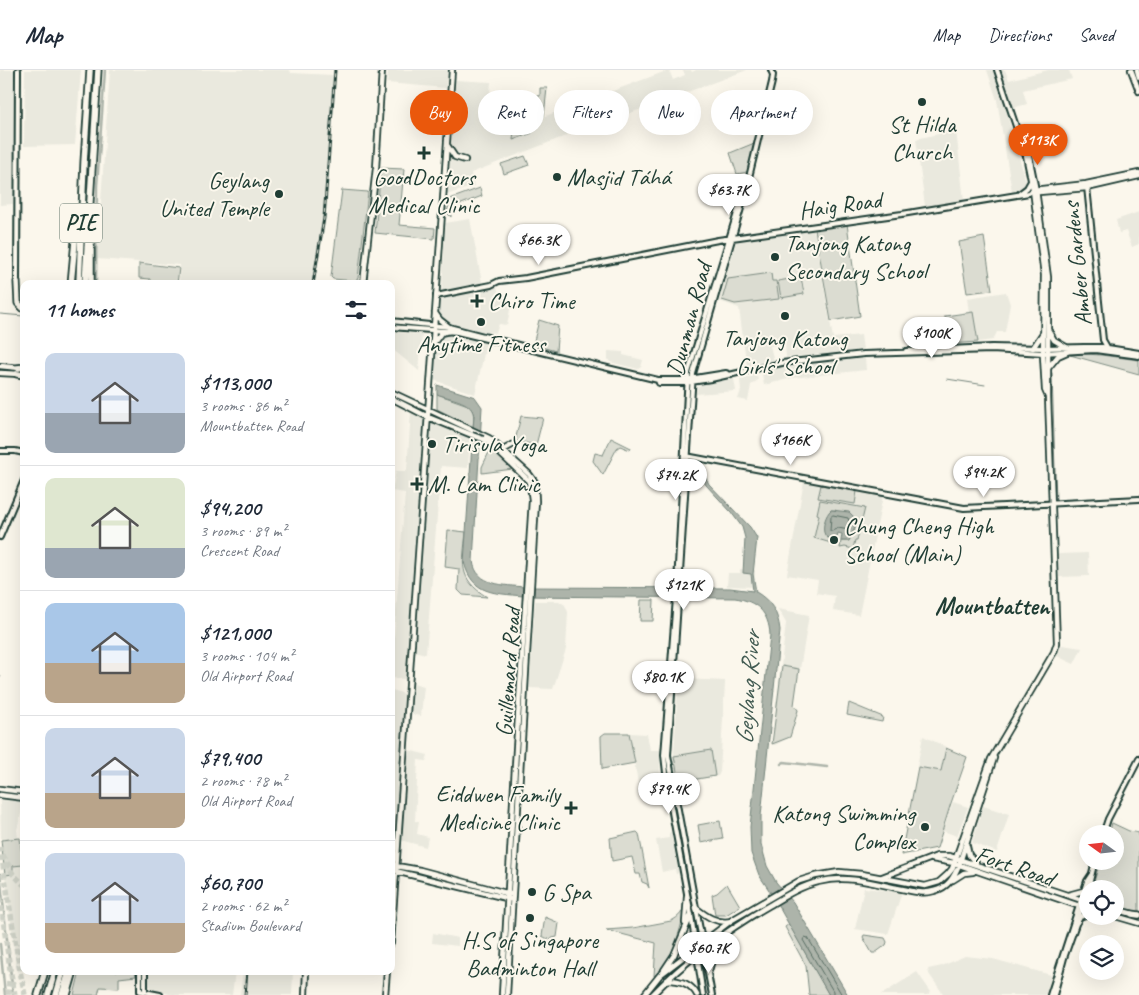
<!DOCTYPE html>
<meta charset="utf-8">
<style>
body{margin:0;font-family:Caveat,sans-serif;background:#f6f6f7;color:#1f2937;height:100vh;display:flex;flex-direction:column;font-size:19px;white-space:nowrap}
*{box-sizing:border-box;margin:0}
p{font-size:16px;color:#747a83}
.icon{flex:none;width:28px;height:28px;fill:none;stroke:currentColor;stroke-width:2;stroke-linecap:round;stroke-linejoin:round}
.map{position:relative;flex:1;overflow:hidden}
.drawer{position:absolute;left:20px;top:210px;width:375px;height:695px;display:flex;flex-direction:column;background:#fff;border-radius:10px;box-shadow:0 5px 20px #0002}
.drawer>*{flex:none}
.guide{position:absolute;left:410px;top:20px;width:475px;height:45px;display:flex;gap:10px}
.needle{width:32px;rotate:285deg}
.tools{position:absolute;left:1079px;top:755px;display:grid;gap:10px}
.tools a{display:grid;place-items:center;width:45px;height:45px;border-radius:50%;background:#fff;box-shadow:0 5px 20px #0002;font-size:25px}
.price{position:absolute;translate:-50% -42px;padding:0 11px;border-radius:18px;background:#fff;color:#222;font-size:16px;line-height:32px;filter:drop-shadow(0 1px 2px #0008)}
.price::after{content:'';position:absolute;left:50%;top:30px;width:15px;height:11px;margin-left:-8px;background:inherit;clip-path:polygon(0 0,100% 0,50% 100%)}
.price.active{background:#ea580c;color:#fff}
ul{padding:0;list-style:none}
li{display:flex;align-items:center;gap:15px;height:125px;padding:0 25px}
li+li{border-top:1px solid #e0e1e3}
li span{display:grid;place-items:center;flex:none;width:140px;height:100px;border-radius:10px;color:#555}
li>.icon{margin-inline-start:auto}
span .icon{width:60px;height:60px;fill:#fffc;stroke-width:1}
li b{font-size:21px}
h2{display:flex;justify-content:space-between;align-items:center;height:60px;padding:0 25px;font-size:21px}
.tag{padding:0 18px;border-radius:22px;background:#fff;box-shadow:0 5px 20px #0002;font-size:18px;line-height:45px}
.tag.active{background:#ea580c;color:#fff}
header{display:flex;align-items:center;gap:30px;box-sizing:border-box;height:70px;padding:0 25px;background:#fff;border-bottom:1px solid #e0e1e3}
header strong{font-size:24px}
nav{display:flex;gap:28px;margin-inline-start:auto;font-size:18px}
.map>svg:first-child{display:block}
.built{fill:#eae9de}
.green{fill:#dbdcd1;stroke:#7d8c82}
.water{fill:#adb4aa;stroke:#74847b}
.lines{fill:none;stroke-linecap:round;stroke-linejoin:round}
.shore{stroke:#586d63;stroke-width:1}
.stream{stroke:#74847b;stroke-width:1}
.canal{stroke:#adb4aa;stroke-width:2.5}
.highway-tunnel{stroke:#cfd2c7;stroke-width:5.5;stroke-dasharray:5.5 3;stroke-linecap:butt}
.secondary-casing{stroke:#1f3d34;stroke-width:8}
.primary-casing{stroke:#1f3d34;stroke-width:8}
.highway-casing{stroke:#1f3d34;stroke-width:9}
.secondary{stroke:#fbf7ec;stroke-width:4}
.primary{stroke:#fbf7ec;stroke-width:4.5}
.highway{stroke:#fbf7ec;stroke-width:5.5}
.rail-casing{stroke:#1f3d34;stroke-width:3}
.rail{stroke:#fbf7ec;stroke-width:1;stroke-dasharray:4;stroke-linecap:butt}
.primary-bridge-casing{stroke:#1f3d34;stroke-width:8;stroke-linecap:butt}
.primary-bridge{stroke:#fbf7ec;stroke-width:4.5}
.poi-dot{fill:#1f3d34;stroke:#fbf7ec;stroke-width:2}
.labels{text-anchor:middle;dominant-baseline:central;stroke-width:4;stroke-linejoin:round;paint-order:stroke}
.shield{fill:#fbf7ec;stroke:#61756b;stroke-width:1}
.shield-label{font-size:22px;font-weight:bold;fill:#1f3d34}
.poi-label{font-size:24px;fill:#1f3d34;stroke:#fbf7ec;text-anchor:start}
.street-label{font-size:24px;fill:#1f3d34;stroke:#fbf7ec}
.neighbourhood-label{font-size:25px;font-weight:bold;fill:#1f3d34;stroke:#fbf7ec}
.water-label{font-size:25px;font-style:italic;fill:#425b52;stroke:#fbf7ec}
</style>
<header>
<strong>Map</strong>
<nav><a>Map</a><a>Directions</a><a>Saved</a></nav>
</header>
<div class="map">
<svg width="1139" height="925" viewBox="0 0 1139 925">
<rect width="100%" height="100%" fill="#fbf7ec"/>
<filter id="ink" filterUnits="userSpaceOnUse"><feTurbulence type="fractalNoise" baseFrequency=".02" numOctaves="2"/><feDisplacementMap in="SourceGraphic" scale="10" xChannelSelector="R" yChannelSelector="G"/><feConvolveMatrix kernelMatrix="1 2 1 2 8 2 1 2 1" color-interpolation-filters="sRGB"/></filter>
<g filter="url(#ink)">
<path class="built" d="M0 0H15L13 134 0 135Z
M25 0H81L75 75 24 76Z
M110 0H290L291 3 333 5 324 147 322 169 313 214H179L180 195 97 189Z
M388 0H448L446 18 387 13Z
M669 0 673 10 685 5 683 0H691L692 2 696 0H747L579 62 574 48 563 52 568 65 471 103 474 116 446 125 454 10 491 12 489 34 516 39 513 70 532 63V51Z
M987 0H1005L1009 10 1048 0H1069L1072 9 1023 20 1027 34 1006 40 1026 112 1023 118 1012 122 997 30Z
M956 60 964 131 927 137 925 136 916 69Z
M1139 142V174L1132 177 1126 161 1119 163 1116 150Z
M470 149 482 213 442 221 445 153Z
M814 159 833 268 861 265 863 280 786 288 785 273 779 274 770 276 774 291 747 298 739 238 719 231 736 172 738 170Z
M497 216 500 229 508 228 510 240 507 255 499 254 496 263 489 262 475 324 434 310 439 226Z
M1006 222 1010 234 1005 262H997L993 270 978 272 973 243H969L967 228Z
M391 262 422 264 419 301 391 278Z
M608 281 623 282V285L643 290 641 297 638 299 610 292 608 289Z
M865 288 866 300 792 308 764 315 762 304 784 296Z
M755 305 757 306 758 310 751 315 748 331 738 329 741 320 740 310Z
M734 309 736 321 696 324 697 318 702 313Z
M411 340 444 355V357L470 367 468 398 441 396 426 584 409 580 413 613 424 616 421 646 410 644 408 680 428 685 426 691 418 690 415 751H419L417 764 428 767 426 777 397 769 395 794 391 793 392 620 405 624 406 609 391 608 405 423 392 421 396 401H407Z
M804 411 883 426 859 545 833 541 835 526 816 523 818 510 787 505Z
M1088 483 1089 506 1059 507 1057 486 1059 484Z
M740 499 755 500 754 517 727 516 728 503H740Z
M535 531H559L565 535 568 542 566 579 553 619 529 618Z
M778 539 809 545 794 635 799 640 790 667 775 675 772 674 786 553Z
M1062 575 1082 578 1074 594 1057 586Z
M685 609 725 611V613L720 702 718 706 678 713 675 711 673 698 678 615 684 616Z
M629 663 647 664 650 680H661L660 700 665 725 641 729Z
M923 666 946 677 941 701 917 697Z
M0 730 21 731 23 735 17 760 18 768 1 770Z
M953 732 968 737 957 766 943 761Z
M983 736 1009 744 997 782 972 773Z
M671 762 679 803 676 804 675 799 662 802 656 770 669 768V763Z
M13 796H24V901L17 902 5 805 13 804Z
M864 818 902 822 888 864 855 859Z
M433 863 458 868V876L432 873Z
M965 886 993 889 1051 905 1046 925H944L929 904 928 899 942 896Z
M149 901H235L232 925H174L152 920 149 916Z
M243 901H293L292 925H240Z
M917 902 931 922 927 925H881Z"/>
<path class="green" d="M540 18H547L544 46 532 49V63L513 70 516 39 525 40 527 25 540 26Z
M752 74 754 76 748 100 747 102 737 104 730 83Z
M525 86 529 95 504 104 501 94Z
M381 98 404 99 399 155 435 158 434 169 375 163Z
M480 118 482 126 451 138V147L447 143 450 129Z
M342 120 368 122 358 208 356 211 333 209 331 207Z
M847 154 860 246 831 251 815 159Z
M984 167 992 220 967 223 959 172Z
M139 193 179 198 177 214H150V209L139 208Z
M771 203 772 211H776L779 229 735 234 722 230 728 209Z
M801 207 804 224 781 228 778 211Z
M973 242 978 272 947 274 945 246Z
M539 250 558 256 556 281 533 275Z
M1085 284 1101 285 1139 290V304L1070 285Z
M437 324 468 335C475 341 474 348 473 357L437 339Z
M521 346 543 348 536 375 515 371Z
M611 368 631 378 630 380 620 376 617 378 603 405 593 391 595 383 603 385Z
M491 378 513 399 482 403V397Z
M821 415 857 421 855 434 818 428Z
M820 430 865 438 857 470H855L853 479 845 477 840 478 841 471H847C854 466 856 458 855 449L835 440H831L830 469 836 470 835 477 831 476V473L814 468 819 445 817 444Z
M448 460 466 462C463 494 457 508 487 527L463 525 458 520 459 499 445 497Z
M641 530H654L653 551H640Z
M782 596 799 599 794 635 798 640 790 667 772 674Z
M849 633 883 647 882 652 847 645Z
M605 663H629L635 693 602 699 601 669V666Z
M946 678 967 687 950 736 937 778 901 785 918 697 941 701Z
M711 680 715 706 679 712 674 686Z
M720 751 723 769 701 773 698 755Z
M1112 753 1129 761 1139 763V842L1115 835V819H1092L1100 791H1115V764H1109Z
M637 762 639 764 649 818 647 814 642 812 640 804H636L632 787 612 791 610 768Z
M20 768 23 795 13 796V804L5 805 1 770Z
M727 814 740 836 726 845H715L712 825 717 823Z
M684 832C686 846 674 880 667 892 664 898 659 902 654 906L656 873 606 860 633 858 671 851C679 847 684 842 684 832Z
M545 847 559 853 557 867 548 869 542 866Z
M789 854 829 925H809L806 896 785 857Z
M864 865 885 868 887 872 886 875 875 883H872L863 867Z
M80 901H135L136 906 119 908V918L100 917 98 925H74Z"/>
<path class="water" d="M437 315 475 327 482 337 473 491C476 516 505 515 524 517L730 518 753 521 751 504 743 503 745 468 742 457 731 442 706 415 697 398 700 396 709 414 750 457 757 468 753 504 756 522C771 531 778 542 780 560L761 746V774L767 796 776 812 793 832 848 925H829L771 823 759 805 751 783 750 757 770 565C769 542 756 531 735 528L523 526C495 523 472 525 464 492L474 345C471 330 449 329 437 324Z
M831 440 849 442 854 447 855 458 849 471H841L842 464 838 463 836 470C832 469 827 469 825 465 821 458 826 444 831 440Z"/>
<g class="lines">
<path class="shore" d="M833 445 848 448 850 454 849 460 838 458 832 461H830L831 447Z
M833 925V921L803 870 805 867 808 868 842 925"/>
<path class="stream" d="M0 244 24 246
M1052 303 1056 431
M947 309 985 315
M0 606H1"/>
<path class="canal" d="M96 214 97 116 105 0
M781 694 784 692 827 697
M0 804 13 925
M0 874 5 925"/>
<path class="highway-tunnel" d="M0 777 20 901 25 925
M3 785 13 804 24 815
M0 828 10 899 15 925
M8 925 9 909"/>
<defs>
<path id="secondary" d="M1020 60 1029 85 1036 120
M1087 117 1103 270 1107 277
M1019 124 1027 118 1031 111
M17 212 18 0
M436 226 491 215 499 211 526 208 718 170 902 144 1029 123 1033 120 1026 86 997 0
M391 251 449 257 538 280
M391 257 457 262 658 310H683L726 303 731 305
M906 281 992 277 1043 278 1084 277H1102L1139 283
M658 310 659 313H684L711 309 782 293 864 284 992 280 1043 283 1095 280 1139 286
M0 381H15L24 383
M686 386 964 438 1139 429
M0 467 24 410
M1103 764 1108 749 1139 689
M1088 819 1095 791
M140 901V921L160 925
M145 901V922
M703 925 691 845 668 721 664 685 677 515 688 303 744 120
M712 925 668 685 693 304 744 128 772 12 773 5 771 0
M1050 925 1087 811 1091 805
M1054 925 1064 888 1088 820"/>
<path id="primary" d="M1131 0 1139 21
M1137 0 1139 7
M447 75 455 87 465 90
M1039 122 1087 118 1139 106
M363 214 376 98 382 0
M435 243 440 250 449 257
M1049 261 1054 270 1066 277
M433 274 441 263 449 261
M1033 278 1043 263
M0 296 20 298
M1049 297 1058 286 1067 282
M0 303 19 304
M391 322 489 368 529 404 535 412 536 431 507 925
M1048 327 1045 320 1043 286 1044 205 1033 120 1086 114 1139 103
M391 328 428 347 472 365
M483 369 487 371 528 410 530 415 532 430 516 679 502 925
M503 380 514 374
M0 719 24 722
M0 725 24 728
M967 776 969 785 976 793
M932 789 954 793 1088 839
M391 795 420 800 510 824
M391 800 510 829
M882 807 937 786H949L1088 832
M953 810 964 803 973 802
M1086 823 1088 825
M1068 825 1083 821
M696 838C706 846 717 854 731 851
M1115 839 1133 844
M1115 846 1139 853
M1077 852 1080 847 1088 844
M685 853 687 826
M391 873 452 0
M664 900 674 885 691 845
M709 901 715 879 722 868
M667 910C680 910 691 913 697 925
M305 925 306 901
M385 925 387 901
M644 925 660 905 732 850 799 811 815 806 839 802 862 804 925 816 939 812 948 804 952 799 991 689 1054 582 1057 573 1048 327V207L1036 120
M652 925C687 889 727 860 770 835 785 826 801 816 818 812 845 805 870 812 897 818 909 820 922 825 934 821 948 818 954 807 959 795L994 688"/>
<path id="highway" d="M91 162V214
M17 212 18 233 24 239
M71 214 78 139
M79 214 84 92 90 0
M85 214 98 0
M18 298 24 297
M17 304 24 305
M1132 844 1139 845
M38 925 45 901
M48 925 55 901
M56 925 63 901
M62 925 69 902
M67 925 74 901"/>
</defs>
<use href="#secondary" class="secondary-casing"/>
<use href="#primary" class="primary-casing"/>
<use href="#highway" class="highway-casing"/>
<use href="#secondary" class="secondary"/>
<use href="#primary" class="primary"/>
<use href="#highway" class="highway"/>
<defs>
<path id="rail" d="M313 214 324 148 335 0
M245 925 247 901"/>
</defs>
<use href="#rail" class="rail-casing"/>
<use href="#rail" class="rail"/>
<defs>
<path id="primary-bridge" d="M472 365 483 369"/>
</defs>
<use href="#primary-bridge" class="primary-bridge-casing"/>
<use href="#primary-bridge" class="primary-bridge"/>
</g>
</g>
<g class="poi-dot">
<circle cx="922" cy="32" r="5"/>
<path d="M421.5 75.5h5v5h5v5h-5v5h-5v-5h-5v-5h5z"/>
<circle cx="557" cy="107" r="5"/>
<circle cx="279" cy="124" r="5"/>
<circle cx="775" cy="187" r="5"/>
<path d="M474.5 223.5h5v5h5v5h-5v5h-5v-5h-5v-5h5z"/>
<circle cx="785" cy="246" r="5"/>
<circle cx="481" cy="252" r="5"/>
<circle cx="432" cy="374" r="5"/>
<path d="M414.5 406.5h5v5h5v5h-5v5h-5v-5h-5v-5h5z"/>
<circle cx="834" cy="470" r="5"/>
<path d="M568.5 730.5h5v5h5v5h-5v5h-5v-5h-5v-5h5z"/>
<circle cx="925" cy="757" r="5"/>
<circle cx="532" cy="822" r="5"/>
<circle cx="530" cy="848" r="5"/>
</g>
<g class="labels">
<rect class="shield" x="60" y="133.5" width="42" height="39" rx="4"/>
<g class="shield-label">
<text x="81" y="153">PIE</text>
</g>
<g class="poi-label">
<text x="922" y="54" text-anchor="middle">St Hilda<tspan x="922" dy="28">Church</tspan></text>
<text x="424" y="107" text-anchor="middle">GoodDoctors<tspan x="424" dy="28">Medical Clinic</tspan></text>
<text x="567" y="107">Masjid Táhá</text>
<text x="269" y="110" text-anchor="end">Geylang<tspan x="269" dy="28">United Temple</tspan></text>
<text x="785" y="173">Tanjong Katong<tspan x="785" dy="28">Secondary School</tspan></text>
<text x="488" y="231">Chiro Time</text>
<text x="785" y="268" text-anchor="middle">Tanjong Katong<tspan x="785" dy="28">Girls' School</tspan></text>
<text x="481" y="274" text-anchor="middle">Anytime Fitness</text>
<text x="442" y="374">Tirisula Yoga</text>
<text x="428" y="414">M. Lam Clinic</text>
<text x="844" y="456">Chung Cheng High<tspan x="844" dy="28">School (Main)</tspan></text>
<text x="560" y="724" text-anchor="end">Eiddwen Family<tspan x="560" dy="28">Medicine Clinic</tspan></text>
<text x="915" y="743" text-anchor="end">Katong Swimming<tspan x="915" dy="28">Complex</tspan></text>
<text x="542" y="822">G Spa</text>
<text x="530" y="870" text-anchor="middle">H.S of Singapore<tspan x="530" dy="28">Badminton Hall</tspan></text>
</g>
<g class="street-label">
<text transform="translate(840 135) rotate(-8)">Haig Road</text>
<text transform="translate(1077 194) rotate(-96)">Amber Gardens</text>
<text transform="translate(689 249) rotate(-75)">Dunman Road</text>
<text transform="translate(508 602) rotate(-86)">Guillemard Road</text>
<text transform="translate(1015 796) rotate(19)">Fort Road</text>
</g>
<g class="neighbourhood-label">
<text x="992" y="536">Mountbatten</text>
</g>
<g class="water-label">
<text transform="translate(748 618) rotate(-86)">Geylang River</text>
</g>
</g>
</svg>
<div class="tools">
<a><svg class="needle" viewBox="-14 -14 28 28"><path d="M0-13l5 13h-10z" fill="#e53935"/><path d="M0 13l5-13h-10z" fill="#747a83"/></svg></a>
<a><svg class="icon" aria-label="locate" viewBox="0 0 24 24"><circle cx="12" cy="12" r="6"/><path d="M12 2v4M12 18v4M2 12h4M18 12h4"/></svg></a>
<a><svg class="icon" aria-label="layers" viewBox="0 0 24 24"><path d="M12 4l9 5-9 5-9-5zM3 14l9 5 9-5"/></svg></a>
</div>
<b class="price active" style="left:1038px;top:96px">$113K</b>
<b class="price" style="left:729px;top:146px">$63.7K</b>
<b class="price" style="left:539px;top:196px">$66.3K</b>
<b class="price" style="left:932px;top:289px">$100K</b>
<b class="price" style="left:791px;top:396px">$166K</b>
<b class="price" style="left:984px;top:428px">$94.2K</b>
<b class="price" style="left:676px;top:431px">$74.2K</b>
<b class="price" style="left:684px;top:541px">$121K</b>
<b class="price" style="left:663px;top:633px">$80.1K</b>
<b class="price" style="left:669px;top:745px">$79.4K</b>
<b class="price" style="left:709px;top:904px">$60.7K</b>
<div class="guide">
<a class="tag active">Buy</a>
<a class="tag">Rent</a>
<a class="tag">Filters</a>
<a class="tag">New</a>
<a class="tag">Apartment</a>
</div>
<section class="drawer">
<h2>11 homes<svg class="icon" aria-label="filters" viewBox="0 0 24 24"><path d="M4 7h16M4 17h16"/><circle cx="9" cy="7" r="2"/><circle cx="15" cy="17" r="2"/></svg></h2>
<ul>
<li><span style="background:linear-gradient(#c9d6e8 60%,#9aa5b1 0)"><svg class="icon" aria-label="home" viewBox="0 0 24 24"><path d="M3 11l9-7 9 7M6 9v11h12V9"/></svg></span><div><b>$113,000</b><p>3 rooms · 86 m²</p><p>Mountbatten Road</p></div></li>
<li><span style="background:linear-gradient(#dfe7d0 70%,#9aa5b1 0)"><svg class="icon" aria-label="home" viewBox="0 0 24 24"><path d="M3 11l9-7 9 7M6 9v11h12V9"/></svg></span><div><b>$94,200</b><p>3 rooms · 89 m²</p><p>Crescent Road</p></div></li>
<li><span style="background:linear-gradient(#a9c7e8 60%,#b9a48a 0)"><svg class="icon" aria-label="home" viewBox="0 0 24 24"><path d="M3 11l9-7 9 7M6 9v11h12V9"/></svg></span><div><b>$121,000</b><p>3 rooms · 104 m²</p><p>Old Airport Road</p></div></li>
<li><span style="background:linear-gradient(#c9d6e8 65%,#b9a48a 0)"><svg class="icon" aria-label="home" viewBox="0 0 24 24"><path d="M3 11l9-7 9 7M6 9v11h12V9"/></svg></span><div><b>$79,400</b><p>2 rooms · 78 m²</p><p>Old Airport Road</p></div></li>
<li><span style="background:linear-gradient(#c9d6e8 70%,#b9a48a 0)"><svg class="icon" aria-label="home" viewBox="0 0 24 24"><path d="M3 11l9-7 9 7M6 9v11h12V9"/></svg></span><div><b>$60,700</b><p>2 rooms · 62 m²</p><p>Stadium Boulevard</p></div></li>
</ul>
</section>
</div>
